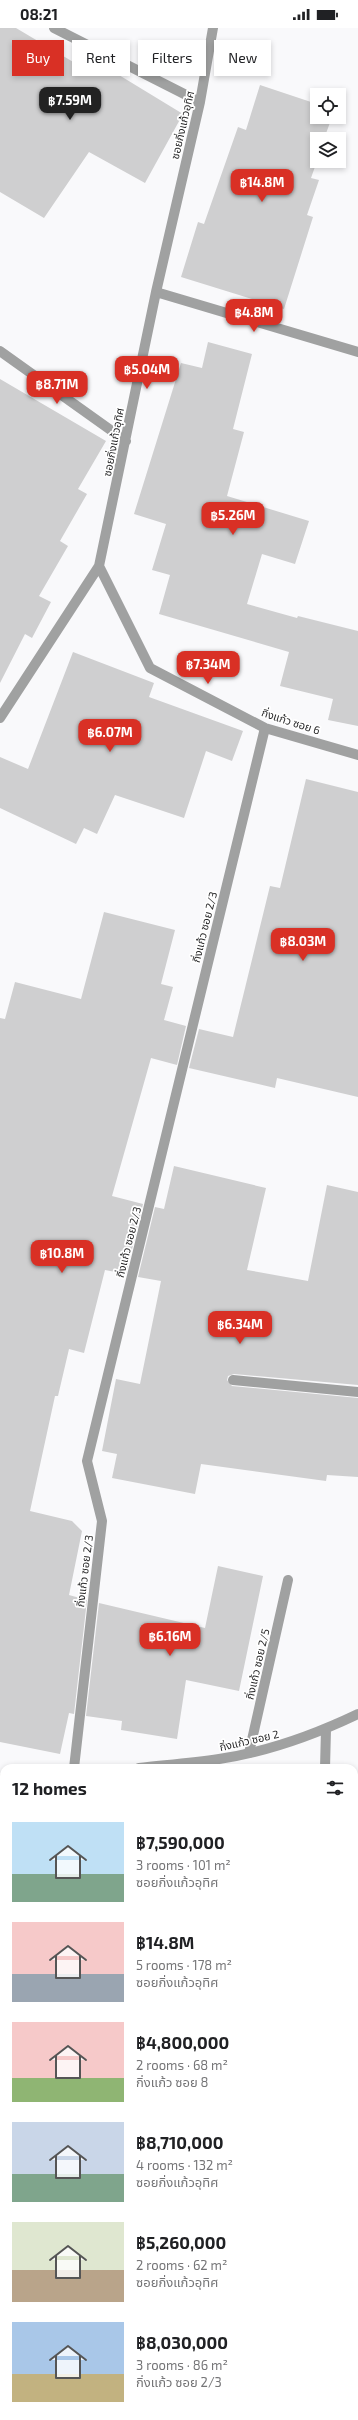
<!DOCTYPE html>
<meta charset="utf-8">
<style>
body{margin:0;font-family:"Exo 2","Noto Sans Thai",sans-serif;background:#f2f2f2;color:#202124;height:100vh;display:flex;flex-direction:column;font-size:15px;white-space:nowrap}
*{box-sizing:border-box;margin:0}
p{font-size:13px;color:#757577}
.icon{flex:none;width:22px;height:22px;fill:none;stroke:currentColor;stroke-width:2;stroke-linecap:round;stroke-linejoin:round}
.map{position:relative;flex:1;overflow:hidden}
.drawer{position:absolute;left:0px;top:1736px;width:358px;height:656px;display:flex;flex-direction:column;background:#fff;border-radius:12px 12px 0 0;box-shadow:0 2px 6px #0003}
.drawer>*{flex:none}
.top-card{position:absolute;left:12px;top:12px;width:334px;height:36px;display:flex;gap:8px}
.tools{position:absolute;left:310px;top:60px;display:grid;gap:8px}
.tools a{display:grid;place-items:center;width:36px;height:36px;border-radius:0px;background:#fff;box-shadow:0 2px 6px #0003;font-size:20px}
.price{position:absolute;translate:-50% -34px;padding:0 9px;border-radius:8px;background:#d93025;color:#fff;font-size:13px;line-height:26px;filter:drop-shadow(0 1px 2px #0008)}
.price::after{content:'';position:absolute;left:50%;top:24px;width:12px;height:9px;margin-left:-6px;background:inherit;clip-path:polygon(0 0,100% 0,50% 100%)}
.price.active{background:#222;color:#fff}
ul{padding:0;list-style:none}
li{display:flex;align-items:center;gap:12px;height:100px;padding:0 12px}
li span{display:grid;place-items:center;flex:none;width:112px;height:80px;border-radius:0px;color:#555}
li>.icon{margin-inline-start:auto}
span .icon{width:48px;height:48px;fill:#fffc;stroke-width:1}
li b{font-size:17px}
h2{display:flex;justify-content:space-between;align-items:center;height:48px;padding:0 12px;font-size:17px}
.pill{padding:0 14px;border-radius:0px;background:#fff;box-shadow:0 2px 6px #0003;font-size:14px;line-height:36px}
.pill.active{background:#d93025;color:#fff}
.status{display:flex;justify-content:space-between;align-items:center;height:28px;padding:0 20px;background:#fff;direction:ltr}
.status svg{height:11px;fill:currentColor}
.map>svg:first-child{display:block}
.building{fill:#cfcfd0}
.lines{fill:none;stroke-linecap:round;stroke-linejoin:round}
.lane{stroke:#a0a1a1;stroke-width:10}
.street{stroke:#a0a1a1;stroke-width:10}
.labels{text-anchor:middle;dominant-baseline:central;stroke-width:3.5;stroke-linejoin:round;paint-order:stroke}
.street-label{font-size:11px;fill:#2a2a2b;stroke:#fff}
</style>
<div class="status"><b>08:21</b><svg viewBox="0 0 49 12"><path d="M0 12V9h3v3zM5 12V6h3v6zM10 12V3h3v9zM15 12V0h3v12zM26 1h20v11H26zM47 4h2v5h-2z"/></svg></div>
<div class="map">
<svg width="358" height="2392" viewBox="0 0 358 2392">
<rect width="100%" height="100%" fill="#f9f9fb"/>
<path class="building" d="M0 0H16L85 41 91 30 183 86 145 155 89 124 44 190 0 164Z
M260 57 317 76V89H332L324 111H317V133L311 150 319 152 307 187 313 189 284 281 181 249 198 194 204 196 238 99 246 102Z
M208 314 252 326 233 401 244 404 227 468 309 493 295 536 262 526 247 576 297 590 298 588 358 603V698L328 692 333 671 280 658 289 624 159 586 170 547 152 542 166 496 134 486 181 335 202 340Z
M0 351 106 413 78 461 87 466 60 513 68 518 39 568 51 574 32 610 25 606 0 655Z
M73 624 154 655 149 669 243 703 232 733 206 723 184 790 115 767 97 806 84 800 76 816 0 780V729L28 741Z
M306 751 358 764V1069L277 1050 275 1060 189 1040 199 1001 233 1009 270 858 280 860Z
M104 884 175 902 161 956 173 959 164 992 186 998 177 1037 151 1030 112 1168 143 1176 126 1246 105 1242 84 1325 69 1321 58 1368H55L30 1483 72 1493 82 1503 69 1567 87 1572 74 1686 69 1685 60 1726 0 1714V990L5 991 15 954 81 971Z
M174 1138 266 1160 247 1242 308 1253 327 1157 358 1164V1357L234 1346 228 1348 227 1352 232 1358 358 1370V1449L327 1447 326 1453 201 1436 195 1466 112 1450 117 1426 102 1423 116 1351 140 1356 161 1253 138 1249 155 1179 164 1181Z
M218 1538 263 1548 239 1663 186 1652 177 1711 121 1702 122 1693 86 1688 99 1575 205 1600Z"/>
<g class="lines">
<path class="lane" d="M249 1725 288 1552"/>
<path class="street" d="M54 0 200 74
M156 264 358 324
M0 323 126 413
M99 538 150 640 265 700 358 727
M0 690 99 538 156 264 200 74 213 0
M233 1352 358 1364
M74 1740 102 1493 87 1433 265 700
M139 1740C166 1737 192 1735 219 1731 267 1724 314 1707 358 1686
M325 1740 326 1701
M0 1751H4
M354 1949 358 1951
M0 2138 4 2141
M354 2246 358 2238
M354 2365 358 2367
M7 2392 9 2388
M290 2392 292 2388"/>
</g>
<g class="labels">
<g class="street-label">
<text transform="translate(182 97) rotate(-77)">ซอยกิ่งแก้วอุทิศ</text>
<text transform="translate(113 414) rotate(-79)">ซอยกิ่งแก้วอุทิศ</text>
<text transform="translate(291 693) rotate(18)">กิ่งแก้ว ซอย 6</text>
<text transform="translate(204 899) rotate(-76)">กิ่งแก้ว ซอย 2/3</text>
<text transform="translate(128 1214) rotate(-76)">กิ่งแก้ว ซอย 2/3</text>
<text transform="translate(84 1543) rotate(-83)">กิ่งแก้ว ซอย 2/3</text>
<text transform="translate(257 1636) rotate(-77)">กิ่งแก้ว ซอย 2/5</text>
<text transform="translate(249 1712) rotate(-13)">กิ่งแก้ว ซอย 2</text>
</g>
</g>
</svg>
<div class="tools">
<a><svg class="icon" aria-label="locate" viewBox="0 0 24 24"><circle cx="12" cy="12" r="6"/><path d="M12 2v4M12 18v4M2 12h4M18 12h4"/></svg></a>
<a><svg class="icon" aria-label="layers" viewBox="0 0 24 24"><path d="M12 4l9 5-9 5-9-5zM3 14l9 5 9-5"/></svg></a>
</div>
<b class="price active" style="left:70px;top:93px">฿7.59M</b>
<b class="price" style="left:262px;top:175px">฿14.8M</b>
<b class="price" style="left:254px;top:305px">฿4.8M</b>
<b class="price" style="left:147px;top:362px">฿5.04M</b>
<b class="price" style="left:57px;top:377px">฿8.71M</b>
<b class="price" style="left:233px;top:508px">฿5.26M</b>
<b class="price" style="left:208px;top:657px">฿7.34M</b>
<b class="price" style="left:110px;top:725px">฿6.07M</b>
<b class="price" style="left:303px;top:934px">฿8.03M</b>
<b class="price" style="left:62px;top:1246px">฿10.8M</b>
<b class="price" style="left:240px;top:1317px">฿6.34M</b>
<b class="price" style="left:170px;top:1629px">฿6.16M</b>
<div class="top-card">
<a class="pill active">Buy</a>
<a class="pill">Rent</a>
<a class="pill">Filters</a>
<a class="pill">New</a>
</div>
<section class="drawer">
<h2>12 homes<svg class="icon" aria-label="filters" viewBox="0 0 24 24"><path d="M4 7h16M4 17h16"/><circle cx="9" cy="7" r="2"/><circle cx="15" cy="17" r="2"/></svg></h2>
<ul>
<li><span style="background:linear-gradient(#bfe0f5 65%,#7fa58c 0)"><svg class="icon" aria-label="home" viewBox="0 0 24 24"><path d="M3 11l9-7 9 7M6 9v11h12V9"/></svg></span><div><b>฿7,590,000</b><p>3 rooms · 101 m²</p><p>ซอยกิ่งแก้วอุทิศ</p></div></li>
<li><span style="background:linear-gradient(#f6c9c9 65%,#9aa5b1 0)"><svg class="icon" aria-label="home" viewBox="0 0 24 24"><path d="M3 11l9-7 9 7M6 9v11h12V9"/></svg></span><div><b>฿14.8M</b><p>5 rooms · 178 m²</p><p>ซอยกิ่งแก้วอุทิศ</p></div></li>
<li><span style="background:linear-gradient(#f6c9c9 70%,#8fb573 0)"><svg class="icon" aria-label="home" viewBox="0 0 24 24"><path d="M3 11l9-7 9 7M6 9v11h12V9"/></svg></span><div><b>฿4,800,000</b><p>2 rooms · 68 m²</p><p>กิ่งแก้ว ซอย 8</p></div></li>
<li><span style="background:linear-gradient(#c9d6e8 65%,#7fa58c 0)"><svg class="icon" aria-label="home" viewBox="0 0 24 24"><path d="M3 11l9-7 9 7M6 9v11h12V9"/></svg></span><div><b>฿8,710,000</b><p>4 rooms · 132 m²</p><p>ซอยกิ่งแก้วอุทิศ</p></div></li>
<li><span style="background:linear-gradient(#dfe7d0 60%,#b9a48a 0)"><svg class="icon" aria-label="home" viewBox="0 0 24 24"><path d="M3 11l9-7 9 7M6 9v11h12V9"/></svg></span><div><b>฿5,260,000</b><p>2 rooms · 62 m²</p><p>ซอยกิ่งแก้วอุทิศ</p></div></li>
<li><span style="background:linear-gradient(#a9c7e8 65%,#c2b280 0)"><svg class="icon" aria-label="home" viewBox="0 0 24 24"><path d="M3 11l9-7 9 7M6 9v11h12V9"/></svg></span><div><b>฿8,030,000</b><p>3 rooms · 86 m²</p><p>กิ่งแก้ว ซอย 2/3</p></div></li>
</ul>
</section>
</div>
